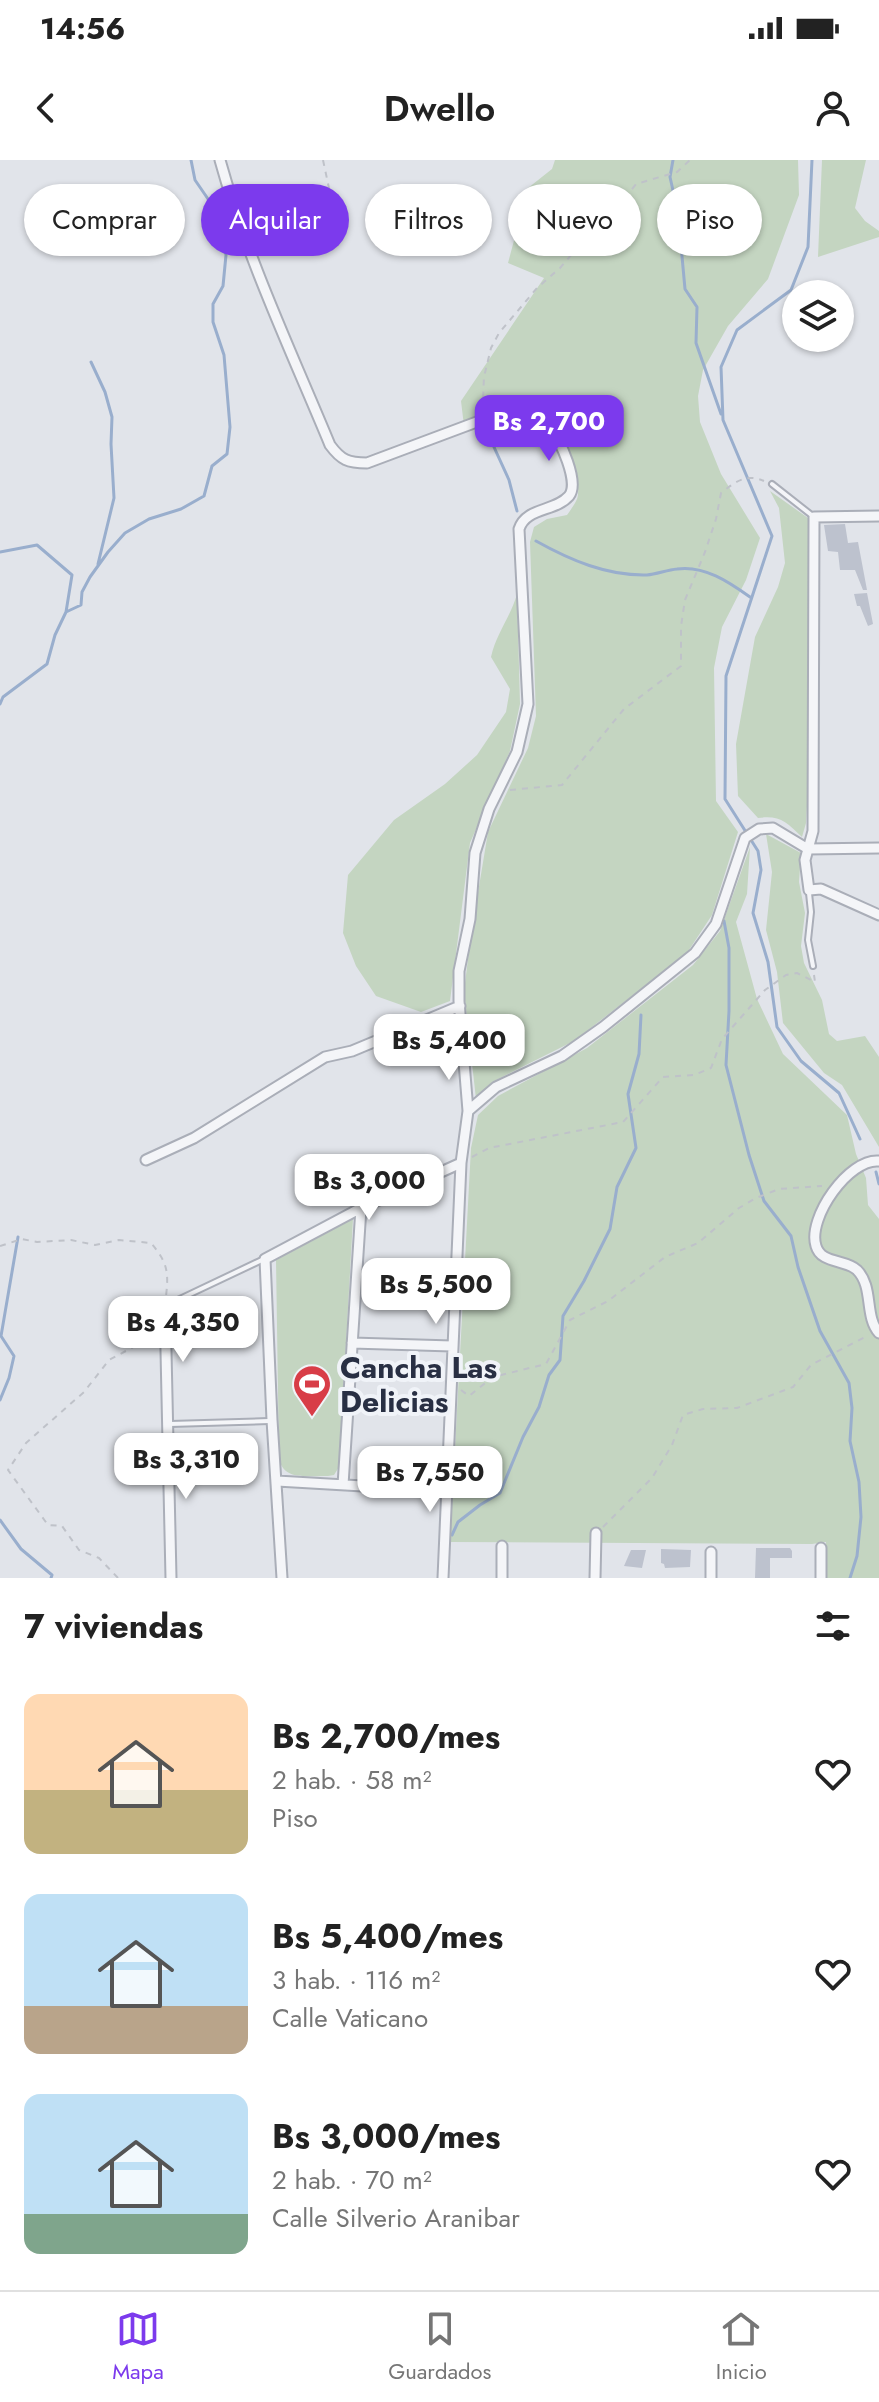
<!DOCTYPE html>
<html lang="es">
<meta charset="utf-8">
<style>
body{margin:0;font-family:Jost,sans-serif;background:#f2f2f2;color:#222;height:100vh;display:flex;flex-direction:column;font-size:30px;white-space:nowrap}
*{box-sizing:border-box;margin:0}
p{font-size:26px;color:#767676}
.icon{flex:none;width:44px;height:44px;fill:none;stroke:currentColor;stroke-width:2;stroke-linecap:round;stroke-linejoin:round}
.map{position:relative;height:1418px;overflow:hidden}
.drawer{display:flex;flex-direction:column;background:#fff;flex:1}
.drawer>*{flex:none}
.banner{position:absolute;left:24px;top:24px;width:832px;height:72px;display:flex;gap:16px}
.buttons{position:absolute;left:782px;top:120px;display:grid;gap:16px}
.buttons a{display:grid;place-items:center;width:72px;height:72px;border-radius:50%;background:#fff;box-shadow:0 2px 6px #0004;font-size:40px}
.price{position:absolute;translate:-50% -68px;padding:0 18px;border-radius:16px;background:#fff;color:#222;font-size:26px;line-height:52px;filter:drop-shadow(0 2px 4px #0008)}
.price::after{content:'';position:absolute;left:50%;top:48px;width:24px;height:18px;margin-left:-12px;background:inherit;clip-path:polygon(0 0,100% 0,50% 100%)}
.price.selected{background:#7c3aed;color:#fff}
ul{padding:0;list-style:none}
li{display:flex;align-items:center;gap:24px;height:200px;padding:0 24px}
li span{display:grid;place-items:center;flex:none;width:224px;height:160px;border-radius:16px;color:#555}
li>.icon{margin-inline-start:auto}
span .icon{width:96px;height:96px;fill:#fffc;stroke-width:1}
li b{font-size:34px}
h2{display:flex;justify-content:space-between;align-items:center;height:96px;padding:0 24px;font-size:34px}
.chip{padding:0 28px;border-radius:36px;background:#fff;box-shadow:0 2px 6px #0004;font-size:28px;line-height:72px}
.chip.selected{background:#7c3aed;color:#fff}
.status{display:flex;justify-content:space-between;align-items:center;height:56px;padding:0 40px;background:#fff;direction:ltr}
.status svg{height:22px;fill:currentColor}
header{display:flex;justify-content:space-between;align-items:center;height:104px;padding:0 24px;background:#fff;font-size:36px;font-weight:600}
.dock{display:flex;justify-content:space-around;align-items:center;height:112px;border-top:2px solid #e0e0e0;background:#fff;font-size:22px;color:#767676}
.dock a{display:grid;justify-items:center;gap:4px}
.dock .selected{color:#7c3aed}
.map>svg:first-child{display:block}
.green{fill:#c4d5c1}
.lines{fill:none;stroke-linecap:round;stroke-linejoin:round}
.stream{stroke:#99aecd;stroke-width:3}
.building{fill:#bdc2ce}
.lane-casing{stroke:#aaaeb8;stroke-width:8}
.street-casing{stroke:#aaaeb8;stroke-width:13}
.path{stroke:#bfc2c9;stroke-width:2;stroke-dasharray:6 6;stroke-linecap:butt}
.lane{stroke:#f4f5f8;stroke-width:4}
.street{stroke:#f4f5f8;stroke-width:9}
.labels{text-anchor:middle;dominant-baseline:central;stroke-width:8;stroke-linejoin:round;paint-order:stroke}
.poi-label{font-size:30px;font-weight:bold;fill:#282f43;stroke:#f0f3f8;text-anchor:start}
</style>
<div class="status"><b>14:56</b><svg viewBox="0 0 49 12"><path d="M0 12V9h3v3zM5 12V6h3v6zM10 12V3h3v9zM15 12V0h3v12zM26 1h20v11H26zM47 4h2v5h-2z"/></svg></div>
<header><svg class="icon" aria-label="back" viewBox="0 0 24 24"><path d="M15 5l-7 7 7 7"/></svg>Dwello<svg class="icon" aria-label="person" viewBox="0 0 24 24"><circle cx="12" cy="8" r="4"/><path d="M4 21q1-7 8-7t8 7"/></svg></header>
<div class="map">
<svg width="879" height="1418" viewBox="0 0 879 1418">
<rect width="100%" height="100%" fill="#e1e4ea"/>
<path class="green" d="M555 0H798L799 35 768 119 728 166 703 210 698 236 700 262 721 314 760 378 746 420 722 467 714 508 716 641 738 672 712 755 687 793 574 881 492 922 476 939 464 831 471 775 488 672 528 588 536 556 530 382 534 367 547 359 567 355C571 349 578 341 578 334 580 301 558 251 522 248 503 246 481 259 464 266L461 241 544 118 508 103 528 28 552 9Z
M822 0H866L855 48 865 61 879 71V77L818 97Z
M770 331 808 358 809 613 806 663 802 677C786 662 780 655 758 658L738 636 736 584 755 477 778 427 785 403 779 348Z
M517 434 520 544 510 591 470 683 450 841 421 852 376 836 356 806 343 773 348 715 394 660 445 624 477 595 506 552 510 529 491 497C496 474 511 456 517 434Z
M766 674 801 693 799 722 805 753 801 786 804 803 822 840 829 874 837 881 865 876 879 897V987L842 925 824 913 783 863 777 812 766 770 772 712Z
M750 687 747 734 736 762 757 839 783 894 847 955 856 994 866 1018 868 1045 879 1059V1418H826V1382L812 1384 450 1382 471 988 478 955 498 936 587 888 693 805 720 771Z
M353 1059 339 1307 334 1315 328 1316C309 1315 283 1322 279 1298L276 1100Z"/>
<g class="lines">
<path class="stream" d="M673 0 670 17 678 53 685 129 697 147 696 183 721 254
M812 0 808 87 791 130 737 170 721 207 723 260 772 376 726 516 725 639 758 691 761 710 753 753 768 802 777 867 801 901 839 933 860 979
M91 202 105 232 112 257 111 284 114 338 98 404
M488 274 509 320 517 351
M536 381C570 400 607 416 647 415 657 414 667 410 677 409 704 405 729 422 750 437
M0 392 37 385 72 415 66 452 55 475 47 504 3 537 0 544
M66 452 81 445 82 432 90 417 108 392 125 373 149 359 181 349 204 336 212 306 227 294 230 267 224 195 213 162V144L223 126 226 95 219 55 195 20 191 0
M724 761 729 788V851L726 905 749 995 764 1041 791 1076 798 1107 820 1171 849 1223 852 1248 850 1281 859 1322 861 1357 857 1396 850 1418
M876 1012 879 1024
M0 1240 9 1218 14 1196 1 1176 18 1077
M0 1360 21 1389 52 1415 51 1418
M452 1375 458 1362 480 1345 500 1333 523 1277 539 1247 549 1215 560 1200 563 1156 584 1121 610 1069 617 1027 636 988 628 934 639 894 641 855"/>
</g>
<path class="building" d="M845 364 848 383 858 382 867 430H863L855 410H840L838 392 828 391 824 365Z
M867 433 873 464 868 466 860 446H857L854 434Z
M756 1388H790L792 1391V1398H770V1418H755Z
M661 1389 691 1390 690 1407 665 1408 664 1404 661 1403Z
M631 1390H646L642 1408 624 1406Z"/>
<g class="lines">
<defs>
<path id="lane" d="M772 324 814 357
M809 733 811 752 808 780 813 806
M167 1145 264 1099
M170 1264 269 1261"/>
<path id="street" d="M220 0C247 98 291 191 330 285 341 300 348 303 367 303L498 254C512 252 522 251 534 257 540 260 546 264 550 268 560 279 580 323 569 336 555 352 526 347 519 369L528 544 517 592 489 649 475 693 470 759 459 811V841L468 951 461 1003 443 1418
M879 356 814 357 813 671 805 700 809 730 821 729 879 755
M468 951 496 927 562 896 603 867 695 793 716 764 745 678 759 669 773 668 808 689 879 688
M146 1000 194 978 325 897 352 891 460 846
M879 1001C849 998 807 1058 816 1086 821 1104 845 1099 857 1110 874 1127 864 1156 879 1173
M165 1146 171 1418
M352 1183 452 1186
M277 1321 448 1331
M343 1325 361 1048
M282 1418 272 1260 265 1099 361 1048 461 1003
M502 1418V1386
M595 1418 596 1373
M711 1418V1392
M821 1418V1388"/>
</defs>
<use href="#lane" class="lane-casing"/>
<use href="#street" class="street-casing"/>
<path class="path" d="M323 0 333 47
M504 242 488 243 483 239 484 217 491 188 499 173 537 128 560 108 598 64 615 51 636 24 677 12 690 0
M510 630 562 625 624 549 681 506V466L685 440 705 392 716 359 721 333C735 322 746 313 764 321
M472 997 489 988 623 962 663 917 694 915 711 908 722 879 765 830 786 815 797 813 815 822 814 815
M0 1086 22 1079 37 1082 71 1080 95 1085 119 1080 151 1083C167 1102 169 1111 166 1136
M461 1230 469 1236 493 1217 546 1204 570 1160 608 1141 665 1097 698 1083 739 1048 756 1038 779 1029 822 1026
M603 1367 652 1318 672 1285 683 1255 703 1249 737 1248 793 1227 811 1205 867 1176
M118 1418 99 1398 79 1390 62 1366 48 1365 8 1310 26 1283 84 1232 109 1200 154 1176"/>
<use href="#lane" class="lane"/>
<use href="#street" class="street"/>
</g>
<defs>
<symbol id="stadium-pin" viewBox="-11 -11 22 30"><path d="M0 17L-7.5 6A9.5 9.5 0 1 1 7.5 6Z" fill="#d83d47" stroke="#f0f3f8"/><path d="M0-5a6.5 5 0 1 0 0 10a6.5 5 0 1 0 0-10ZM-3.5-1.8h7v3.6h-7Z" fill="#fff"/></symbol>
</defs>
<g fill-rule="evenodd">
<use href="#stadium-pin" x="290" y="1202" width="44" height="60"/>
</g>
<g class="labels">
<g class="poi-label">
<text x="340" y="1207">Cancha Las<tspan x="340" dy="34">Delicias</tspan></text>
</g>
</g>
</svg>
<div class="buttons">
<a><svg class="icon" aria-label="layers" viewBox="0 0 24 24"><path d="M12 4l9 5-9 5-9-5zM3 14l9 5 9-5"/></svg></a>
</div>
<b class="price selected" style="left:549px;top:303px">Bs 2,700</b>
<b class="price" style="left:449px;top:922px">Bs 5,400</b>
<b class="price" style="left:369px;top:1062px">Bs 3,000</b>
<b class="price" style="left:436px;top:1166px">Bs 5,500</b>
<b class="price" style="left:183px;top:1204px">Bs 4,350</b>
<b class="price" style="left:186px;top:1341px">Bs 3,310</b>
<b class="price" style="left:430px;top:1354px">Bs 7,550</b>
<div class="banner">
<a class="chip">Comprar</a>
<a class="chip selected">Alquilar</a>
<a class="chip">Filtros</a>
<a class="chip">Nuevo</a>
<a class="chip">Piso</a>
</div>
</div>
<section class="drawer">
<h2>7 viviendas<svg class="icon" aria-label="filters" viewBox="0 0 24 24"><path d="M4 7h16M4 17h16"/><circle cx="9" cy="7" r="2"/><circle cx="15" cy="17" r="2"/></svg></h2>
<ul>
<li><span style="background:linear-gradient(#ffd9b3 60%,#c2b280 0)"><svg class="icon" aria-label="home" viewBox="0 0 24 24"><path d="M3 11l9-7 9 7M6 9v11h12V9"/></svg></span><div><b>Bs 2,700/mes</b><p>2 hab. · 58 m²</p><p>Piso</p></div><svg class="icon" aria-label="heart" viewBox="0 0 24 24"><path d="M12 20l-8-8c-3-5 5-10 8-4 3-6 11-1 8 4z"/></svg></li>
<li><span style="background:linear-gradient(#bfe0f5 70%,#b9a48a 0)"><svg class="icon" aria-label="home" viewBox="0 0 24 24"><path d="M3 11l9-7 9 7M6 9v11h12V9"/></svg></span><div><b>Bs 5,400/mes</b><p>3 hab. · 116 m²</p><p>Calle Vaticano</p></div><svg class="icon" aria-label="heart" viewBox="0 0 24 24"><path d="M12 20l-8-8c-3-5 5-10 8-4 3-6 11-1 8 4z"/></svg></li>
<li><span style="background:linear-gradient(#bfe0f5 75%,#7fa58c 0)"><svg class="icon" aria-label="home" viewBox="0 0 24 24"><path d="M3 11l9-7 9 7M6 9v11h12V9"/></svg></span><div><b>Bs 3,000/mes</b><p>2 hab. · 70 m²</p><p>Calle Silverio Aranibar</p></div><svg class="icon" aria-label="heart" viewBox="0 0 24 24"><path d="M12 20l-8-8c-3-5 5-10 8-4 3-6 11-1 8 4z"/></svg></li>
</ul>
</section>
<nav class="dock">
<a class="selected"><svg class="icon" aria-label="map" viewBox="0 0 24 24"><path d="M3 6l6-2 6 2 6-2v14l-6 2-6-2-6 2zM9 4v14M15 6v14"/></svg>Mapa</a>
<a><svg class="icon" aria-label="saved" viewBox="0 0 24 24"><path d="M7 4h10v16l-5-4-5 4z"/></svg>Guardados</a>
<a><svg class="icon" aria-label="home" viewBox="0 0 24 24"><path d="M3 11l9-7 9 7M6 9v11h12V9"/></svg>Inicio</a>
</nav>
